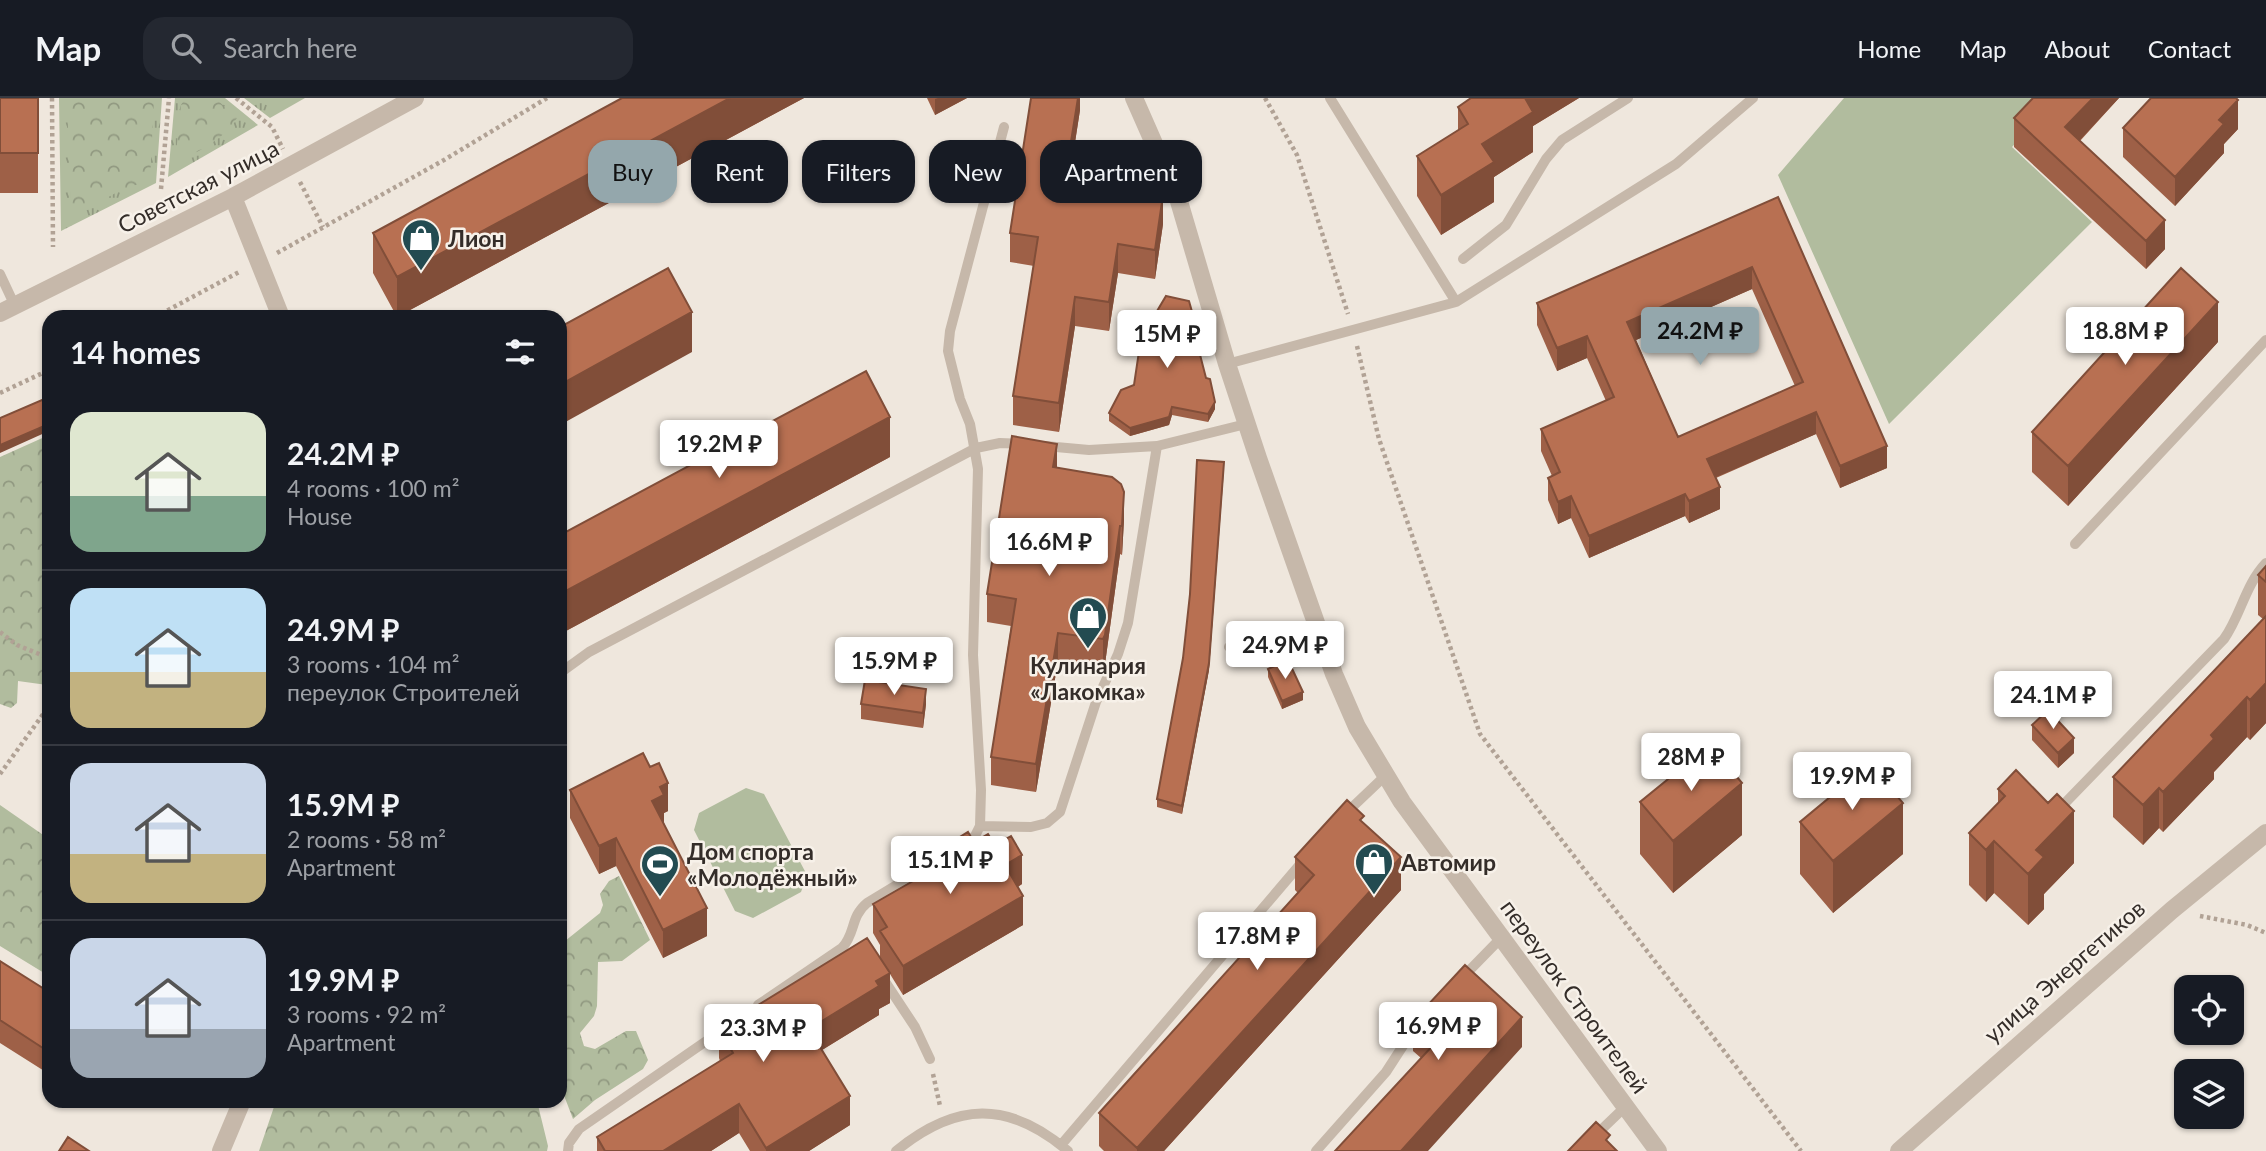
<!DOCTYPE html>
<meta charset="utf-8">
<style>
body{margin:0;font-family:Lato,sans-serif;background:#242831;color:#f1f3f6;height:100vh;display:flex;flex-direction:column;font-size:26px;white-space:nowrap}
*{box-sizing:border-box;margin:0}
p{font-size:23px;color:#9ea1a6}
.icon{flex:none;width:38px;height:38px;fill:none;stroke:currentColor;stroke-width:2;stroke-linecap:round;stroke-linejoin:round}
.map{position:relative;flex:1;overflow:hidden}
.details{position:absolute;left:42px;top:212px;width:525px;height:798px;display:flex;flex-direction:column;background:#171b24;border-radius:21px;box-shadow:0 2px 5px #0004}
.details>*{flex:none}
.guide{position:absolute;left:588px;top:42px;width:665px;height:63px;display:flex;gap:14px}
.tools{position:absolute;left:2174px;top:877px;display:grid;gap:14px}
.tools a{display:grid;place-items:center;width:70px;height:70px;border-radius:14px;background:#171b24;box-shadow:0 2px 5px #0004;font-size:35px}
.price{position:absolute;translate:-50% -60px;padding:0 16px;border-radius:7px;background:#fff;color:#222;font-size:23px;line-height:46px;filter:drop-shadow(0 2px 4px #0008)}
.price::after{content:'';position:absolute;left:50%;top:42px;width:21px;height:16px;margin-left:-10px;background:inherit;clip-path:polygon(0 0,100% 0,50% 100%)}
.price.on{background:#94a7ac;color:#111}
ul{padding:0;list-style:none}
li{display:flex;align-items:center;gap:21px;height:175px;padding:0 28px}
li+li{border-top:2px solid #363941}
li span{display:grid;place-items:center;flex:none;width:196px;height:140px;border-radius:21px;color:#555}
li>.icon{margin-inline-start:auto}
span .icon{width:84px;height:84px;fill:#fffc;stroke-width:1}
li b{font-size:30px}
h2{display:flex;justify-content:space-between;align-items:center;height:84px;padding:0 28px;font-size:30px}
.pill{padding:0 24px;border-radius:21px;background:#171b24;box-shadow:0 2px 5px #0004;font-size:24px;line-height:63px}
.pill.on{background:#94a7ac;color:#111}
header{display:flex;align-items:center;gap:42px;box-sizing:border-box;height:98px;padding:0 35px;background:#171b24;border-bottom:2px solid #363941}
header strong{font-size:33px}
nav{display:flex;gap:38px;margin-inline-start:auto;font-size:24px}
.search{width:490px;height:63px;background:#242831;display:flex;align-items:center;gap:18px;box-sizing:border-box;padding:0 24px;border-radius:21px;color:#9ea1a6;font-size:26px}
.map>svg:first-child{display:block}
.grass{fill:url(#grass-tufts)}
.forest{fill:url(#forest-crowns)}
.garden{fill:#b1bc9e}
.lines{fill:none;stroke-linecap:round;stroke-linejoin:round}
.path{stroke:#b1a295;stroke-width:4.5;stroke-dasharray:3.5 3.5;stroke-linecap:butt}
.service{stroke:#c6b8aa;stroke-width:10}
.minor{stroke:#c6b8aa;stroke-width:18}
.wall{fill:#9e6047;fill-rule:evenodd}
.shaded-wall{fill:#814e39}
.building{fill:#b87052;stroke:#814e39;stroke-width:2;fill-rule:evenodd}
.labels{text-anchor:middle;dominant-baseline:central;stroke-width:5;stroke-linejoin:round;paint-order:stroke}
.street-label{font-size:23px;fill:#342d29;stroke:#f7f1e9}
.poi-label{font-size:23px;font-weight:bold;fill:#342d29;stroke:#f7f1e9;text-anchor:start}
</style>
<header>
<strong>Map</strong>
<div class="search"><svg class="icon" aria-label="search" viewBox="0 0 24 24"><circle cx="10" cy="10" r="6"/><path d="M15 15l6 6"/></svg>Search here</div>
<nav><a>Home</a><a>Map</a><a>About</a><a>Contact</a></nav>
</header>
<div class="map">
<svg width="2266" height="1053" viewBox="0 0 2266 1053">
<defs>
<pattern id="grass-tufts" width="24" height="20" patternUnits="userSpaceOnUse" patternTransform="scale(1.75)"><rect width="24" height="20" fill="#b1bc9e"/><path d="M3 7l-1-3M5 7V3M7 7l1-3M15 17l-1-3M17 17v-4M19 17l1-3" fill="none" stroke="#919981"/></pattern>
<pattern id="forest-crowns" width="20" height="18" patternUnits="userSpaceOnUse" patternTransform="scale(1.75)"><rect width="20" height="18" fill="#b1bc9e"/><path d="M2 6a3 3 0 1 1 6 0M12 15a3 3 0 1 1 6 0" fill="none" stroke="#919981"/></pattern>
</defs>
<rect width="100%" height="100%" fill="#efe7dd"/>
<path class="grass" d="M59 0H162L156 85 61 133Z
M175 0H225L258 27 168 79Z
M244 0H305L270 20Z"/>
<path class="forest" d="M67 0H154L150 82 121 92 71 120Z
M196 0H215L237 20C221 44 200 52 175 65L181 7 184 2Z
M49 337V585L47 587 18 583 17 605 11 610 0 606V359Z
M0 707 49 741V878L0 848Z
M619 778 650 842 622 863 598 864 597 908 594 918 580 935 584 948 595 951 626 933H636L648 962 643 971 595 1002 573 1021 560 987V878L564 874 560 847 600 815 603 807 600 796 609 783Z
M276 1003H537L548 1048 547 1053H259Z"/>
<path class="garden" d="M1844 0H2059L2012 49 2092 124 1889 326 1778 77Z
M746 690 764 696 807 777 801 794 753 820 735 813 694 732 699 715Z"/>
<g class="lines">
<path class="path" d="M52 0 53 149
M236 0 272 29 283 51
M1265 0 1297 57 1348 216
M300 84 323 129
M161 91 169 0
M277 155 444 62 547 0
M155 219 241 173
M1357 248 1379 341 1480 636 1801 1053
M0 295 49 272
M0 534 17 547 49 560
M0 676 49 608
M2200 818 2247 827 2266 835
M933 976 940 1008"/>
<path class="service" d="M1330 0 1456 204
M1463 161 1506 127 1546 61 1562 42 1628 0
M0 176 15 208
M1227 266 1456 204 1676 66 1753 0
M1045 348 1089 352 1157 348
M2075 446 2266 242
M1229 549 1272 551 1320 535
M560 575 589 554 976 350 1000 345 1025 346
M2066 704 2224 541C2241 517 2245 487 2266 465
M1344 717 1385 678
M980 728 981 692 973 557 978 371 970 326 960 301 948 253 950 233 1004 29
M962 748 975 738 980 728 1031 729 1047 725 1060 714 1096 604 1118 556 1128 525 1157 348 1246 326
M882 879 915 929 930 961
M1462 880 1501 840
M758 907 842 850C856 835 850 819 867 805L933 765
M1061 1047 1303 763
M568 1053 569 1045 579 1031 728 928
M896 1053C956 1004 1008 1002 1068 1053
M1316 1053 1386 974 1408 940 1421 926
M1579 1053 1626 1008"/>
<path class="minor" d="M1134 0 1178 100 1227 266 1258 360 1334 576 1357 629 1402 704 1658 1053
M233 99 281 219
M0 215 233 99 415 0
M221 1053 242 1003
M1899 1053 2172 812 2266 735"/>
</g>
<path class="wall" d="M0 0H38V95H0Z
M622 0H804L397 219 373 175V135Z
M927 0H967L935 17Z
M1080 0V12L1069 82 1163 126 1155 181 1118 175 1109 233 1075 228 1059 334 1013 327V298L1034 168 1010 164V135Z
M1471 0H1579L1533 28V54L1494 79V104L1441 137 1417 98V58L1458 32V9Z
M2033 0H2119L2080 43 2165 151 2146 171 2014 49V20Z
M2123 30 2238 31 2224 46V55L2175 108 2123 59Z
M1778 99 1887 370 1840 390 1816 336 1716 380 1720 411 1689 425 1685 418 1589 460 1571 420 1558 426 1548 402V380L1552 378 1541 353V331L1606 303 1587 260 1557 273 1537 227V205ZM1752 191 1795 288 1678 339 1636 242Z
M2218 244 2068 408 2032 374V334Z
M1200 250 1198 251 1206 280 1215 311 1208 324 1172 317 1169 327 1130 338 1109 323V315L1134 287Z
M890 359 564 534 560 527V437Z
M1057 370 1124 422 1122 457 1120 456 1105 566 1103 570 1058 563 1036 694 991 687V659L1011 528 987 524V496Z
M1224 372 1209 572 1182 716 1157 709V701Z
M2266 468V625L2250 642 2247 639 2214 674V681L2163 734 2159 730 2143 747 2113 719V679L2263 521 2258 517V477Z
M1268 571 1303 602 1282 611 1268 579Z
M861 606H926L923 630 861 621Z
M2032 627 2074 655 2058 670 2032 642Z
M1998 691 2074 765 2044 796V811L2028 827 1994 795 1986 804 1969 787V735L1998 705Z
M570 692 668 713 664 715V725L707 838 663 860 616 768 599 776 570 720Z
M1640 704 1742 737 1673 795 1640 756Z
M1800 724 1903 756 1833 815 1800 776Z
M1364 725 1401 792 1164 1053H1104L1099 1048V1015L1298 795 1295 792V759Z
M974 744 995 747 1022 786 1018 789 1023 827 903 897 890 876V905L879 911V917L822 952 850 1027 809 1053H750L739 1035 711 1053H597V1039L720 963 719 960V931L880 861V847L873 835V806L922 777V767L950 751V745Z
M0 863 49 894V976L0 945Z
M1413 923 1522 949 1421 960 1413 953Z"/>
<path class="shaded-wall" d="M730 0H804L397 219V179Z
M938 0H967L935 17V1Z
M1078 0H1080V12L1065 110V81Z
M1522 0H1579L1533 28V54L1494 79V104L1441 137V97Z
M2093 0H2119L2065 58V29Z
M2238 2V31L2224 46V55L2175 108V79L2219 22Z
M1163 97V126L1155 181V152Z
M2165 122V151L2146 171V143Z
M1118 146V175L1109 233V204Z
M1752 169V191L1627 246V224Z
M1075 199V228L1059 334V305Z
M2218 204V244L2068 408V368Z
M692 214V254L560 327V287Z
M1587 238V260L1557 273V250Z
M1215 304V311L1208 324V316Z
M1172 309V317L1169 327 1130 338V330Z
M1816 314V336L1707 383V361Z
M890 319V359L564 534V494Z
M49 326V333L0 355V347Z
M1057 346V374L1053 369Z
M1887 348V370L1840 390V368Z
M1224 364 1209 572 1182 716V708Z
M1720 389V411L1689 425V403Z
M1124 394V422L1122 457V428Z
M1685 396V418L1589 460V438Z
M1571 398V420L1558 426V404Z
M1120 428V456L1105 566 1103 570V541Z
M1058 535V563L1036 694V666Z
M2266 585V625L2250 642V602Z
M926 591V606L923 630V615Z
M1303 594V602L1282 611V603Z
M2247 599V639L2214 674V681L2163 734V694L2211 637Z
M2074 640V655L2058 670V655Z
M668 685V713L664 715V725L652 731V703L660 689Z
M1742 685V737L1673 795V743Z
M2159 690V730L2143 747V707Z
M1903 705V756L1833 815V763Z
M2074 713V765L2044 796V811L2028 827V776L2036 752Z
M616 740V768L599 776V748Z
M1994 743V795L1986 804V752Z
M1022 757V786L1005 796V767Z
M1401 759V792L1164 1053H1137V1050Z
M1023 798V827L903 897V868Z
M707 810V838L663 860V832Z
M890 875V905L879 911V917L809 960V931L876 883Z
M1522 919V949L1428 1053H1401Z
M850 998V1027L809 1053H766V1050Z
M739 1006V1035L711 1053H663Z"/>
<path class="building" d="M0 0H38V55H0Z
M622 0H730L397 179 373 135Z
M1031 0H1078L1065 81 1163 97 1155 152 1118 146 1109 204 1075 199 1059 305 1013 298 1038 139 1010 135Z
M1471 0H1525L1533 14 1482 46 1494 64 1441 97 1417 58 1468 26 1458 9Z
M2033 0H2093L2065 29 2165 122 2146 143 2014 20Z
M2151 0H2236L2238 2 2219 22 2224 26 2175 79 2123 30Z
M1778 99 1887 348 1840 368 1816 314 1707 361 1720 389 1689 403 1685 396 1589 438 1571 398 1558 404 1548 380 1560 374 1541 331 1614 299 1587 238 1557 250 1537 205ZM1752 169 1803 284 1678 339 1627 224Z
M668 170 692 214 560 287V229Z
M2181 170 2218 204 2068 368 2032 334Z
M1166 198 1189 203 1200 242 1197 245 1206 280 1210 281 1215 304 1208 316 1172 309 1169 319 1130 330 1109 315 1121 292 1134 287 1141 240Z
M866 273 890 319 564 494 560 487V437Z
M49 299V326L0 347V320Z
M1012 338 1057 346 1053 369 1112 379 1121 386 1124 394 1122 428H1120L1105 537 1103 541 1058 535 1036 666 991 659 1016 501 987 496Z
M1197 362 1224 364 1209 565 1182 708 1157 701 1183 560 1190 496Z
M2266 468V484L2258 477Z
M2266 518V585L2250 602 2247 599 2211 637 2214 641 2163 694 2159 690 2143 707 2113 679Z
M1288 562 1303 594 1282 603 1268 571Z
M865 582 926 591 923 615 861 606Z
M2048 612 2074 640 2058 655 2032 627Z
M1710 647 1742 685 1673 743 1640 704Z
M643 655 650 669 659 665 668 685 660 689 664 697 652 703 707 810 663 832 616 740 599 748 570 692Z
M1870 666 1903 705 1833 763 1800 724Z
M2016 672 2048 705 2057 696 2074 713 2036 752 2044 759 2028 776 1994 743 1986 752 1969 735 2005 698 1998 691Z
M1347 702 1364 718 1360 722 1401 759 1137 1050 1099 1015 1314 777 1295 759Z
M968 734 974 744 988 736 995 747 1011 738 1022 757 1005 767 1023 798 903 868 880 833 887 829 873 806 927 775 922 767 952 749 950 745Z
M867 840 890 875 876 883 879 888 809 931 850 998 766 1050 739 1006 663 1053H605L597 1039 733 955 719 931Z
M0 863 49 894V954L0 922Z
M1465 867 1522 919 1401 1053H1335L1436 944 1413 923Z
M1596 1024 1610 1037 1606 1042 1617 1053H1568Z
M68 1039 89 1053H59Z"/>
<defs>
<symbol id="shop-pin" viewBox="-11 -11 22 30"><path d="M0 17L-7.5 6A9.5 9.5 0 1 1 7.5 6Z" fill="#234b51" stroke="#f7f1e9"/><path d="M-5-2.5h2.3a2.7 3.5 0 0 1 5.4 0H5L5.5 6h-11ZM-1.5-2.5h3a1.5 2.3 0 0 0-3 0Z" fill="#fff"/></symbol>
<symbol id="stadium-pin" viewBox="-11 -11 22 30"><path d="M0 17L-7.5 6A9.5 9.5 0 1 1 7.5 6Z" fill="#234b51" stroke="#f7f1e9"/><path d="M0-5a6.5 5 0 1 0 0 10a6.5 5 0 1 0 0-10ZM-3.5-1.8h7v3.6h-7Z" fill="#fff"/></symbol>
</defs>
<g fill-rule="evenodd">
<use href="#shop-pin" x="399" y="118" width="44" height="60"/>
<use href="#shop-pin" x="1066" y="496" width="44" height="60"/>
<use href="#shop-pin" x="1352" y="742" width="44" height="60"/>
<use href="#stadium-pin" x="638" y="744" width="44" height="60"/>
</g>
<g class="labels">
<g class="street-label">
<text transform="translate(198 88) rotate(-27)">Советская улица</text>
<text transform="translate(2064 873) rotate(-41)">улица Энергетиков</text>
<text transform="translate(1575 898) rotate(54)">переулок Строителей</text>
</g>
<g class="poi-label">
<text x="448" y="140">Лион</text>
<text x="1088" y="567" text-anchor="middle">Кулинария<tspan x="1088" dy="26">«Лакомка»</tspan></text>
<text x="687" y="753">Дом спорта<tspan x="687" dy="26">«Молодёжный»</tspan></text>
<text x="1401" y="764">Автомир</text>
</g>
</g>
</svg>
<div class="tools">
<a><svg class="icon" aria-label="locate" viewBox="0 0 24 24"><circle cx="12" cy="12" r="6"/><path d="M12 2v4M12 18v4M2 12h4M18 12h4"/></svg></a>
<a><svg class="icon" aria-label="layers" viewBox="0 0 24 24"><path d="M12 4l9 5-9 5-9-5zM3 14l9 5 9-5"/></svg></a>
</div>
<b class="price on" style="left:1700px;top:269px">24.2M ₽</b>
<b class="price" style="left:2125px;top:269px">18.8M ₽</b>
<b class="price" style="left:1167px;top:272px">15M ₽</b>
<b class="price" style="left:719px;top:382px">19.2M ₽</b>
<b class="price" style="left:1049px;top:480px">16.6M ₽</b>
<b class="price" style="left:1285px;top:583px">24.9M ₽</b>
<b class="price" style="left:894px;top:599px">15.9M ₽</b>
<b class="price" style="left:2053px;top:633px">24.1M ₽</b>
<b class="price" style="left:1691px;top:695px">28M ₽</b>
<b class="price" style="left:1852px;top:714px">19.9M ₽</b>
<b class="price" style="left:950px;top:798px">15.1M ₽</b>
<b class="price" style="left:1257px;top:874px">17.8M ₽</b>
<b class="price" style="left:1438px;top:964px">16.9M ₽</b>
<b class="price" style="left:763px;top:966px">23.3M ₽</b>
<div class="guide">
<a class="pill on">Buy</a>
<a class="pill">Rent</a>
<a class="pill">Filters</a>
<a class="pill">New</a>
<a class="pill">Apartment</a>
</div>
<section class="details">
<h2>14 homes<svg class="icon" aria-label="filters" viewBox="0 0 24 24"><path d="M4 7h16M4 17h16"/><circle cx="9" cy="7" r="2"/><circle cx="15" cy="17" r="2"/></svg></h2>
<ul>
<li><span style="background:linear-gradient(#dfe7d0 60%,#7fa58c 0)"><svg class="icon" aria-label="home" viewBox="0 0 24 24"><path d="M3 11l9-7 9 7M6 9v11h12V9"/></svg></span><div><b>24.2M ₽</b><p>4 rooms · 100 m²</p><p>House</p></div></li>
<li><span style="background:linear-gradient(#bfe0f5 60%,#c2b280 0)"><svg class="icon" aria-label="home" viewBox="0 0 24 24"><path d="M3 11l9-7 9 7M6 9v11h12V9"/></svg></span><div><b>24.9M ₽</b><p>3 rooms · 104 m²</p><p>переулок Строителей</p></div></li>
<li><span style="background:linear-gradient(#c9d6e8 65%,#c2b280 0)"><svg class="icon" aria-label="home" viewBox="0 0 24 24"><path d="M3 11l9-7 9 7M6 9v11h12V9"/></svg></span><div><b>15.9M ₽</b><p>2 rooms · 58 m²</p><p>Apartment</p></div></li>
<li><span style="background:linear-gradient(#c9d6e8 65%,#9aa5b1 0)"><svg class="icon" aria-label="home" viewBox="0 0 24 24"><path d="M3 11l9-7 9 7M6 9v11h12V9"/></svg></span><div><b>19.9M ₽</b><p>3 rooms · 92 m²</p><p>Apartment</p></div></li>
</ul>
</section>
</div>
